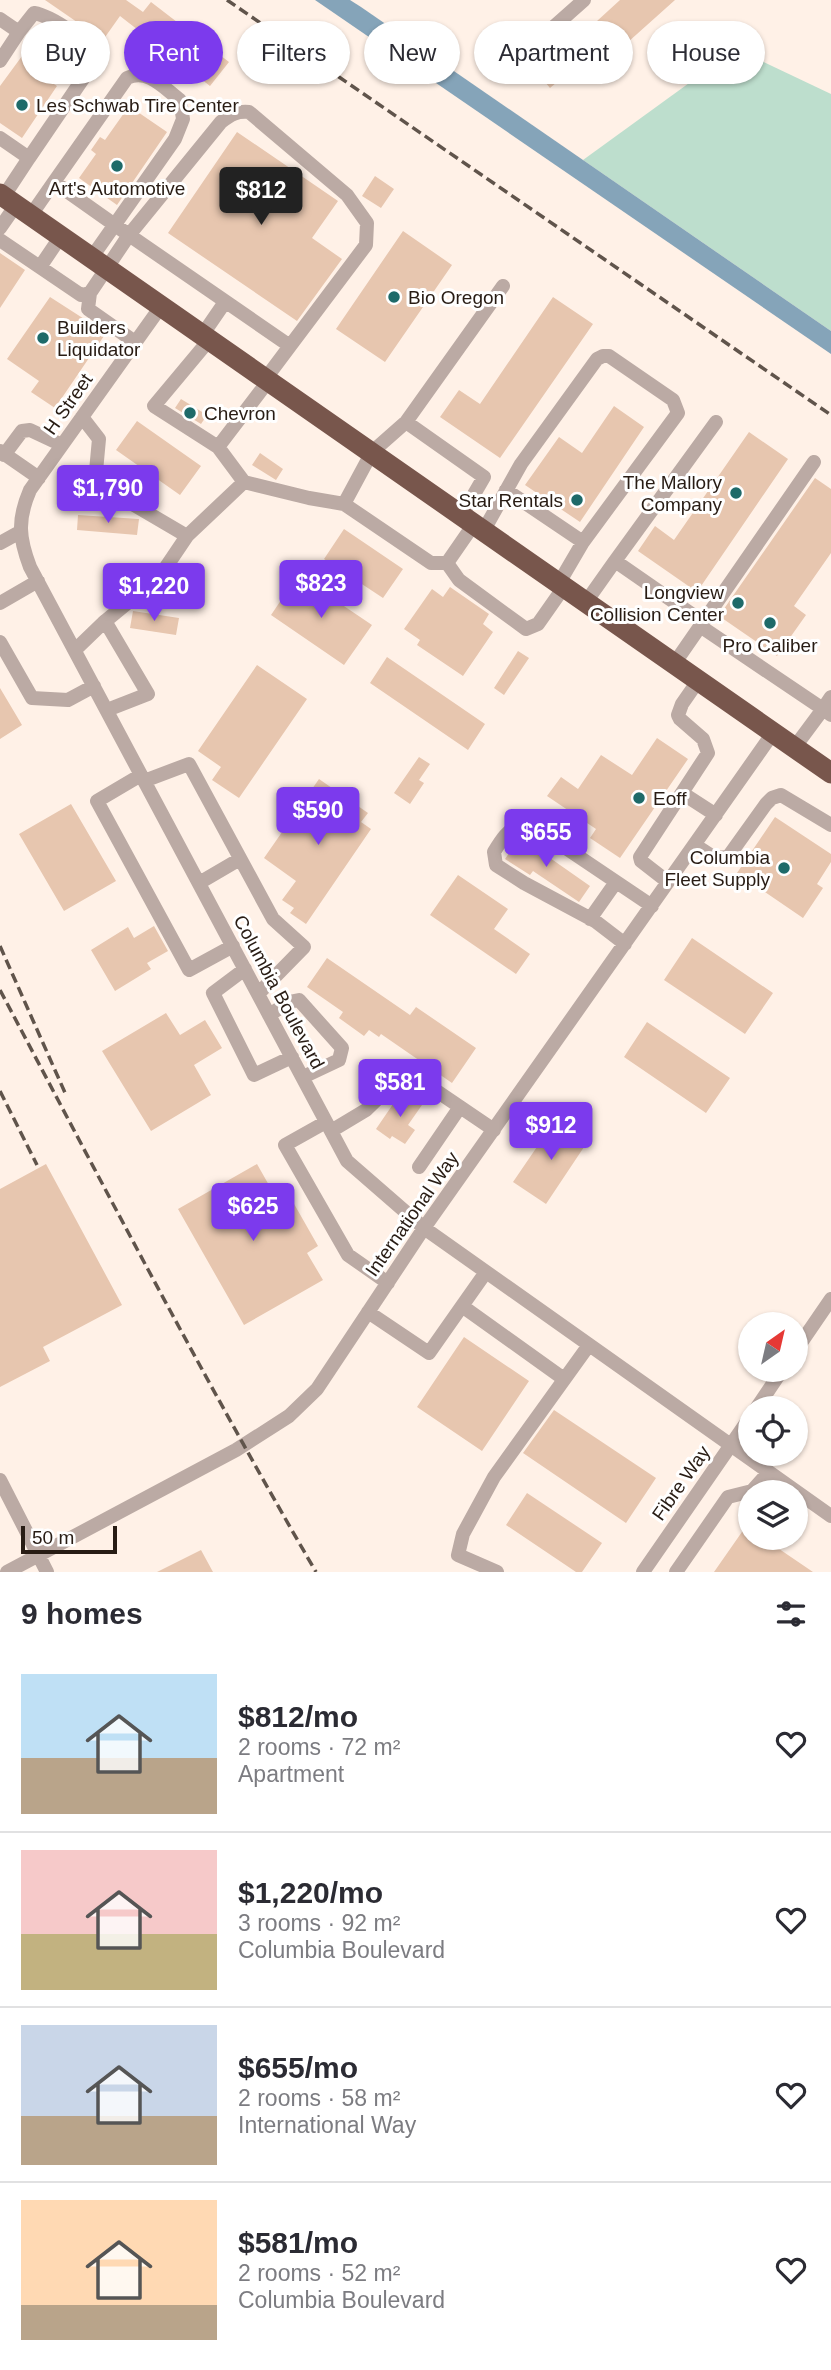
<!DOCTYPE html>
<meta charset="utf-8">
<style>
body{margin:0;font-family:Arial,sans-serif;background:#f7f7f7;color:#2b2b33;height:100vh;display:flex;flex-direction:column;font-size:26px;white-space:nowrap}
*{box-sizing:border-box;margin:0}
p{font-size:23px;color:#7c7c81}
.icon{flex:none;width:38px;height:38px;fill:none;stroke:currentColor;stroke-width:2;stroke-linecap:round;stroke-linejoin:round}
.map{position:relative;height:1572px;overflow:hidden}
.drawer{display:flex;flex-direction:column;background:#fff;flex:1}
.drawer>*{flex:none}
.guide{position:absolute;left:21px;top:21px;width:789px;height:63px;display:flex;gap:14px}
.needle{width:46px;rotate:34deg}
.buttons{position:absolute;left:738px;top:1312px;display:grid;gap:14px}
.buttons a{display:grid;place-items:center;width:70px;height:70px;border-radius:50%;background:#fff;box-shadow:0 2px 5px #0004;font-size:35px}
.scale{position:absolute;left:21px;bottom:18px;width:96px;box-sizing:border-box;padding-left:7px;border:4px solid #281c14;border-top:0;font-size:19px;line-height:24px;white-space:nowrap;color:#281c14;-webkit-text-stroke:5px #fff;paint-order:stroke}
.price{position:absolute;translate:-50% -60px;padding:0 16px;border-radius:7px;background:#7c3aed;color:#fff;font-size:23px;line-height:46px;filter:drop-shadow(0 2px 4px #0008)}
.price::after{content:'';position:absolute;left:50%;top:42px;width:21px;height:16px;margin-left:-10px;background:inherit;clip-path:polygon(0 0,100% 0,50% 100%)}
.price.on{background:#222;color:#fff}
ul{padding:0;list-style:none}
li{display:flex;align-items:center;gap:21px;height:175px;padding:0 21px}
li+li{border-top:2px solid #e1e1e2}
li span{display:grid;place-items:center;flex:none;width:196px;height:140px;border-radius:0px;color:#555}
li>.icon{margin-inline-start:auto}
span .icon{width:84px;height:84px;fill:#fffc;stroke-width:1}
li b{font-size:30px}
h2{display:flex;justify-content:space-between;align-items:center;height:84px;padding:0 21px;font-size:30px}
.chip{padding:0 24px;border-radius:32px;background:#fff;box-shadow:0 2px 5px #0004;font-size:24px;line-height:63px}
.chip.on{background:#7c3aed;color:#fff}
.map>svg:first-child{display:block}
.green{fill:#bddecd}
.water{fill:#85a4b9}
.building{fill:#e7c6af}
.lines{fill:none;stroke-linecap:round;stroke-linejoin:round}
.minor{stroke:#bbaaa4;stroke-width:14}
.highway{stroke:#78564c;stroke-width:21}
.rail{stroke:#60544b;stroke-width:3.5;stroke-dasharray:10 5;stroke-linecap:butt}
.poi-dot{fill:#1e6a69;stroke:#fff;stroke-width:2.5}
.labels{text-anchor:middle;dominant-baseline:central;stroke-width:6;stroke-linejoin:round;paint-order:stroke}
.poi-label{font-size:19px;fill:#281c14;stroke:#fff;text-anchor:start}
.street-label{font-size:19px;fill:#281c14;stroke:#fff}
</style>
<div class="map">
<svg width="831" height="1572" viewBox="0 0 831 1572">
<rect width="100%" height="100%" fill="#fff1e7"/>
<path class="green" d="M736 49 831 94V331L583 160Z"/>
<path class="water" d="M315 0H350L361 7 831 331V354Z"/>
<path class="building" d="M45 0H126L143 12 151 2 229 62 210 86 120 16 103 40Z
M620 0H675L618 51 608 39 550 88 529 63 577 23 585 32Z
M36 37 59 52 43 77 57 86 22 138 0 123V86Z
M129 106 167 132 117 205 79 178 96 154 91 150 100 137 105 140Z
M237 132 338 201 312 238 342 259 297 321 168 233Z
M375 176 394 189 381 208 362 196Z
M403 231 452 265 385 362 336 329Z
M0 253 25 270 0 308Z
M50 297 106 333 55 408 31 392 39 381 7 359Z
M553 297 593 324 500 458 440 417 459 390 480 404Z
M181 399 207 415 201 424 175 408Z
M614 406 644 427 580 522 525 485 559 437 582 453Z
M137 421 201 466 180 495 116 450Z
M749 432 788 459 697 592 638 551 655 526 674 540Z
M260 453 283 469 276 480 252 465Z
M815 478 831 489V553L794 606 806 615 777 656 719 616Z
M78 515 139 519 137 535 77 530Z
M344 529 403 569 383 598 324 559Z
M298 575 372 625 344 665 271 615Z
M450 587 489 614 483 624 493 632 463 676 417 645 420 640 404 629 432 589 443 597Z
M133 611 179 618 176 635 130 628Z
M518 651 529 658 504 695 494 688Z
M387 657 485 724 468 750 370 683Z
M257 665 307 699 239 798 212 780 221 767 198 751Z
M0 688 22 725 0 739Z
M657 738 688 759 620 858 590 838 596 829 547 796 561 777 578 789 601 755 632 775Z
M419 757 430 764 419 780 424 783 410 804 394 793Z
M319 779 368 813 361 822 371 829 306 924 290 913 294 908 282 900 296 881 264 858Z
M71 804 116 881 64 911 19 834Z
M775 817 831 854V862L817 884 823 888 803 918 737 873Z
M520 837 590 886 579 902 533 871 530 875 505 859Z
M458 875 508 909 494 929 530 954 516 974 430 915Z
M154 926 168 951 147 963 151 969 115 991 91 950 128 927 134 938Z
M692 938 773 993 745 1034 664 980Z
M327 958 410 1015 416 1007 476 1048 452 1083 381 1034 379 1037 369 1030 364 1036 339 1018 343 1012 307 987Z
M166 1013 180 1035 205 1020 222 1048 194 1065 211 1095 151 1131 102 1051Z
M647 1022 730 1078 706 1113 624 1057Z
M402 1091 422 1105 408 1125 415 1130 405 1144 392 1136 390 1139 376 1129Z
M556 1119 588 1141 546 1204 513 1182Z
M46 1164 122 1305 43 1347 50 1361 0 1387V1189Z
M257 1164 274 1194 285 1188 318 1246 307 1253 323 1280 244 1325 178 1209Z
M464 1337 529 1381 482 1451 417 1407Z
M554 1410 656 1478 626 1523 523 1453Z
M527 1493 602 1543 582 1572H576L506 1525Z
M751 1519V1538H763L813 1572H714Z
M201 1550 213 1572H157Z"/>
<g class="lines">
<path class="minor" d="M0 19 19 32 0 61
M19 32 34 13C51 16 91 42 97 58L29 158
M522 55 584 0
M0 138 29 158 4 196
M54 182 127 78C148 68 164 88 180 100L183 119 175 139 92 257
M31 215 54 182 129 235 221 122C231 114 237 111 249 112L347 195 367 223 366 245 290 346
M0 228 16 205
M0 240 81 295 90 293 129 235 290 346 266 378
M40 267 61 236
M90 293 88 309 135 342
M162 305 30 490C17 520 19 538 30 567L347 1161 424 1228 831 1516
M203 334 225 302
M210 339 154 406 218 447 244 482
M82 417 99 439 95 482 187 536 244 482 309 498 344 504 431 563H447L474 524
M406 422 503 286
M218 447 269 380
M0 451 39 478
M4 455 22 431 30 430 62 445
M506 490 583 542 559 583
M344 504 372 452 406 422 484 477 462 515
M484 530 521 464 597 359 603 356H609L673 400 678 413 583 542
M0 543 20 532
M615 561 716 422
M447 563 459 580 526 629 538 624 564 587
M586 602 615 561 703 622
M0 603 38 581
M105 621 148 694 107 710
M700 626 823 709 831 697
M0 642 32 698 68 700 94 686
M75 650 103 623 160 576 187 536
M674 664 814 462
M794 748 823 709 831 715
M141 775 97 801 189 970 233 946
M144 781 189 764 273 919 304 947 258 994
M682 793 716 815
M695 845 715 858 728 857 766 804 772 798 781 795 831 825
M668 882 641 861 640 857 708 753 703 739 680 719 678 715 682 704 698 681
M199 883 240 859
M590 919 616 882
M625 944 595 921 524 883 496 865 494 852C511 824 518 820 548 836L652 906
M245 969 213 993 254 1075 292 1057
M269 1015 289 1002 299 1000 342 1048 339 1060 303 1077
M326 1122 285 1145 348 1255 388 1283
M331 1131 366 1110 402 1075H413L494 1130
M419 1167 460 1107
M486 1272 462 1306 564 1379
M368 1312 429 1353 462 1306
M796 1350 831 1299
M756 1409 782 1370
M0 1480 47 1572
M7 1572 236 1450 289 1416 317 1389 424 1228 773 733
M497 1572 458 1555 463 1534 494 1477 589 1345
M643 1572 751 1416
M676 1572 728 1497 752 1491 769 1472"/>
<path class="highway" d="M0 194 831 773"/>
<path class="rail" d="M227 0 831 415
M0 946 66 1095
M0 990C103 1185 205 1381 316 1572
M0 1091 37 1165"/>
</g>
<g class="poi-dot">
<circle cx="22" cy="105" r="7"/>
<circle cx="117" cy="166" r="7"/>
<circle cx="394" cy="297" r="7"/>
<circle cx="43" cy="338" r="7"/>
<circle cx="190" cy="413" r="7"/>
<circle cx="736" cy="493" r="7"/>
<circle cx="577" cy="500" r="7"/>
<circle cx="738" cy="603" r="7"/>
<circle cx="770" cy="623" r="7"/>
<circle cx="639" cy="798" r="7"/>
<circle cx="784" cy="868" r="7"/>
</g>
<g class="labels">
<g class="poi-label">
<text x="36" y="105">Les Schwab Tire Center</text>
<text x="117" y="188" text-anchor="middle">Art's Automotive</text>
<text x="408" y="297">Bio Oregon</text>
<text x="57" y="327">Builders<tspan x="57" dy="22">Liquidator</tspan></text>
<text x="204" y="413">Chevron</text>
<text x="722" y="482" text-anchor="end">The Mallory<tspan x="722" dy="22">Company</tspan></text>
<text x="563" y="500" text-anchor="end">Star Rentals</text>
<text x="724" y="592" text-anchor="end">Longview<tspan x="724" dy="22">Collision Center</tspan></text>
<text x="770" y="645" text-anchor="middle">Pro Caliber</text>
<text x="653" y="798">Eoff</text>
<text x="770" y="857" text-anchor="end">Columbia<tspan x="770" dy="22">Fleet Supply</tspan></text>
</g>
<g class="street-label">
<text transform="translate(68 404) rotate(-55)">H Street</text>
<text transform="translate(279 992) rotate(62)">Columbia Boulevard</text>
<text transform="translate(412 1214) rotate(-55)">International Way</text>
<text transform="translate(681 1483) rotate(-55)">Fibre Way</text>
</g>
</g>
</svg>
<div class="buttons">
<a><svg class="needle" viewBox="-14 -14 28 28"><path d="M0-13l5 13h-10z" fill="#e53935"/><path d="M0 13l5-13h-10z" fill="#7c7c81"/></svg></a>
<a><svg class="icon" aria-label="locate" viewBox="0 0 24 24"><circle cx="12" cy="12" r="6"/><path d="M12 2v4M12 18v4M2 12h4M18 12h4"/></svg></a>
<a><svg class="icon" aria-label="layers" viewBox="0 0 24 24"><path d="M12 4l9 5-9 5-9-5zM3 14l9 5 9-5"/></svg></a>
</div>
<div class="scale">50 m</div>
<b class="price on" style="left:261px;top:227px">$812</b>
<b class="price" style="left:108px;top:525px">$1,790</b>
<b class="price" style="left:321px;top:620px">$823</b>
<b class="price" style="left:154px;top:623px">$1,220</b>
<b class="price" style="left:318px;top:847px">$590</b>
<b class="price" style="left:546px;top:869px">$655</b>
<b class="price" style="left:400px;top:1119px">$581</b>
<b class="price" style="left:551px;top:1162px">$912</b>
<b class="price" style="left:253px;top:1243px">$625</b>
<div class="guide">
<a class="chip">Buy</a>
<a class="chip on">Rent</a>
<a class="chip">Filters</a>
<a class="chip">New</a>
<a class="chip">Apartment</a>
<a class="chip">House</a>
</div>
</div>
<section class="drawer">
<h2>9 homes<svg class="icon" aria-label="filters" viewBox="0 0 24 24"><path d="M4 7h16M4 17h16"/><circle cx="9" cy="7" r="2"/><circle cx="15" cy="17" r="2"/></svg></h2>
<ul>
<li><span style="background:linear-gradient(#bfe0f5 60%,#b9a48a 0)"><svg class="icon" aria-label="home" viewBox="0 0 24 24"><path d="M3 11l9-7 9 7M6 9v11h12V9"/></svg></span><div><b>$812/mo</b><p>2 rooms · 72 m²</p><p>Apartment</p></div><svg class="icon" aria-label="heart" viewBox="0 0 24 24"><path d="M12 20l-8-8c-3-5 5-10 8-4 3-6 11-1 8 4z"/></svg></li>
<li><span style="background:linear-gradient(#f6c9c9 60%,#c2b280 0)"><svg class="icon" aria-label="home" viewBox="0 0 24 24"><path d="M3 11l9-7 9 7M6 9v11h12V9"/></svg></span><div><b>$1,220/mo</b><p>3 rooms · 92 m²</p><p>Columbia Boulevard</p></div><svg class="icon" aria-label="heart" viewBox="0 0 24 24"><path d="M12 20l-8-8c-3-5 5-10 8-4 3-6 11-1 8 4z"/></svg></li>
<li><span style="background:linear-gradient(#c9d6e8 65%,#b9a48a 0)"><svg class="icon" aria-label="home" viewBox="0 0 24 24"><path d="M3 11l9-7 9 7M6 9v11h12V9"/></svg></span><div><b>$655/mo</b><p>2 rooms · 58 m²</p><p>International Way</p></div><svg class="icon" aria-label="heart" viewBox="0 0 24 24"><path d="M12 20l-8-8c-3-5 5-10 8-4 3-6 11-1 8 4z"/></svg></li>
<li><span style="background:linear-gradient(#ffd9b3 75%,#b9a48a 0)"><svg class="icon" aria-label="home" viewBox="0 0 24 24"><path d="M3 11l9-7 9 7M6 9v11h12V9"/></svg></span><div><b>$581/mo</b><p>2 rooms · 52 m²</p><p>Columbia Boulevard</p></div><svg class="icon" aria-label="heart" viewBox="0 0 24 24"><path d="M12 20l-8-8c-3-5 5-10 8-4 3-6 11-1 8 4z"/></svg></li>
</ul>
</section>
